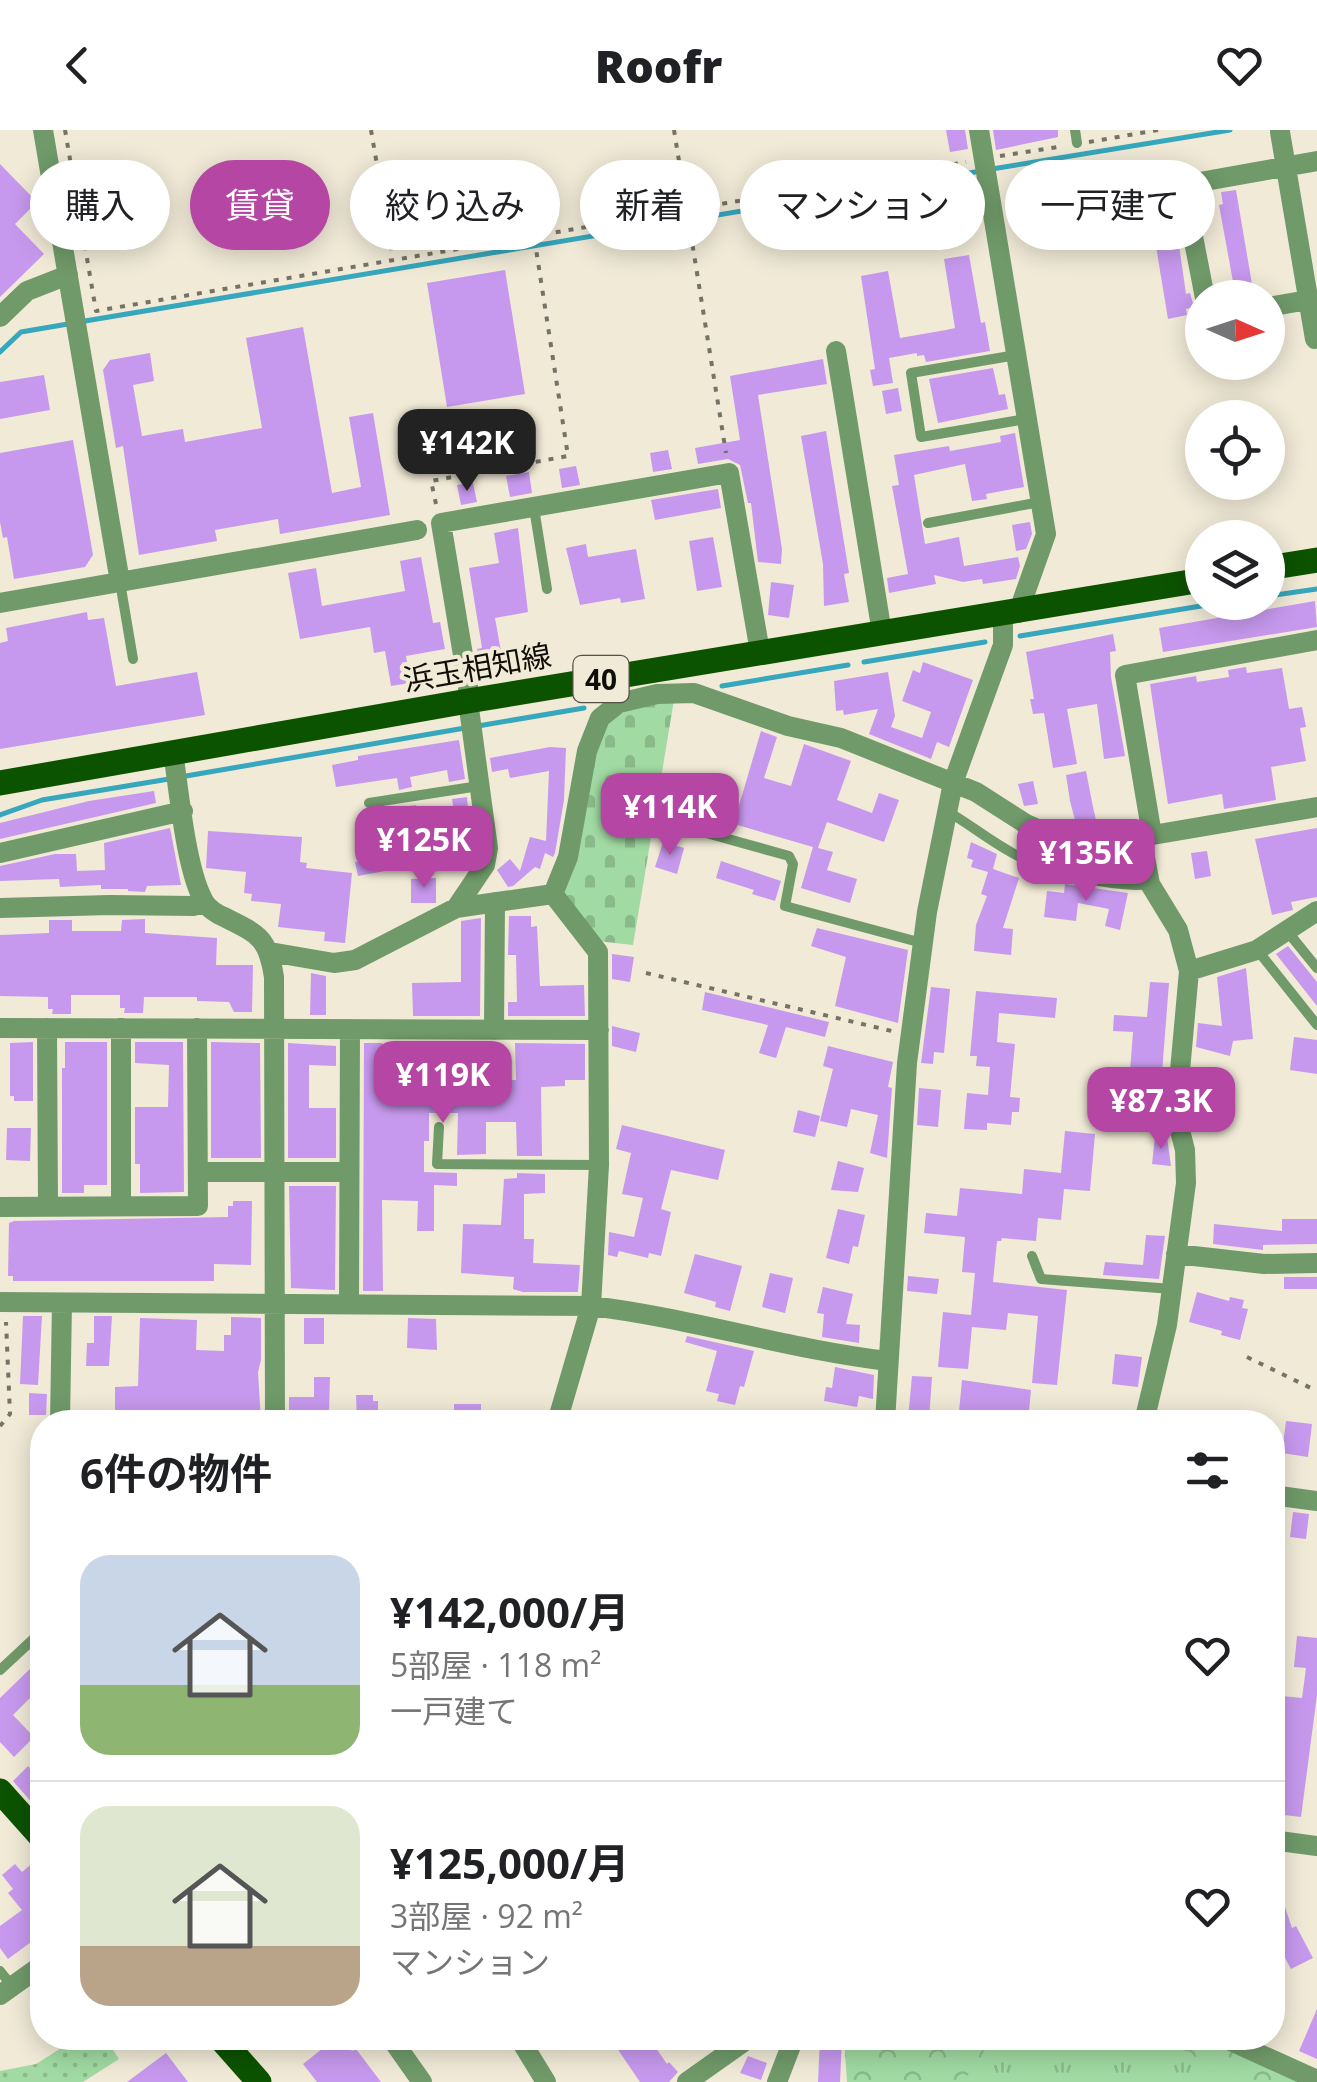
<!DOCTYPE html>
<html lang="ja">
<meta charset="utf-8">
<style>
body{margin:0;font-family:"Open Sans","Noto Sans JP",sans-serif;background:#f2f2f2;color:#202124;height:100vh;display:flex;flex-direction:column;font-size:38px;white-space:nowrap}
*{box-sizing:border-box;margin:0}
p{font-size:32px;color:#757577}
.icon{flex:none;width:55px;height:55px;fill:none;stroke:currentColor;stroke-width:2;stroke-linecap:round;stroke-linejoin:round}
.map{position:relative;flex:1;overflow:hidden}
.details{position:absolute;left:30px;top:1280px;width:1255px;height:640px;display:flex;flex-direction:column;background:#fff;border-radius:40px;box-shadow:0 5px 25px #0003}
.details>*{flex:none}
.hud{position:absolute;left:30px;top:30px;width:1258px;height:90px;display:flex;gap:20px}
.needle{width:65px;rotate:93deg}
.fabs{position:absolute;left:1185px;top:150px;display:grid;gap:20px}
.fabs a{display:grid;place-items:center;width:100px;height:100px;border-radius:50%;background:#fff;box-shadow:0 5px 25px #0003;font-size:50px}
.price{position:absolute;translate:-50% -85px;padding:0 22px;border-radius:20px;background:#b546a4;color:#fff;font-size:32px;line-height:65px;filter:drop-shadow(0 2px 5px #0008)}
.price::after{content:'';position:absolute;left:50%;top:60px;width:30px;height:22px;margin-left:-15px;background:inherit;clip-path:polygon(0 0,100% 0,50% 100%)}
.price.on{background:#222;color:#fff}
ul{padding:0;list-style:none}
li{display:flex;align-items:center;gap:30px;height:250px;padding:0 50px}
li+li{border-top:2px solid #e0e0e0}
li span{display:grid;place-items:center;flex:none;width:280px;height:200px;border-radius:30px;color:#555}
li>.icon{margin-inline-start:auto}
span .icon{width:120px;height:120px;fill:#fffc;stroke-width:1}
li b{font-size:42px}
h2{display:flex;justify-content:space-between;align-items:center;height:120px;padding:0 50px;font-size:42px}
.tag{padding:0 35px;border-radius:45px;background:#fff;box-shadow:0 5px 25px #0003;font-size:35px;line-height:90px}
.tag.on{background:#b546a4;color:#fff}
header{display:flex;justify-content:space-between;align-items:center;height:130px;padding:0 50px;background:#fff;font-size:45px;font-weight:800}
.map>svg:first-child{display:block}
.grass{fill:url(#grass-tufts)}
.forest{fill:url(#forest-crowns)}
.cemetery{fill:url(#cemetery-stones)}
.park{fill:url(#park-dots)}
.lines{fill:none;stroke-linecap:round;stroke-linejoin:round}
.stream{stroke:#36a7bc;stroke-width:5}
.building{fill:#c799ee}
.path{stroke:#767266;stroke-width:4;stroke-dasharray:5 8;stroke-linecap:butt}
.service{stroke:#709a6a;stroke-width:10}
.minor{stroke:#709a6a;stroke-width:20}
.primary{stroke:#0c5300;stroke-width:25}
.labels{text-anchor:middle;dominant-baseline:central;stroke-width:8;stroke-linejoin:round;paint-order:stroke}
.shield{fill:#f1ead7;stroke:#545046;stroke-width:2.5}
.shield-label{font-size:28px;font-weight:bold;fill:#100e08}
.street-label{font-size:30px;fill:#100e08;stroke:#f1ead7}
</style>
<header><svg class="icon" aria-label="back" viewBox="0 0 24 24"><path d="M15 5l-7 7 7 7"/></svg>Roofr<svg class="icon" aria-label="heart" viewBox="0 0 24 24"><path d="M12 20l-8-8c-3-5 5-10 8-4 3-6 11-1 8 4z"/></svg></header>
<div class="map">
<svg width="1317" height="1952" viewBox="0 0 1317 1952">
<defs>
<pattern id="grass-tufts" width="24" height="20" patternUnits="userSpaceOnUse" patternTransform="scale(2.5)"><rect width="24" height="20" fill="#a1daa2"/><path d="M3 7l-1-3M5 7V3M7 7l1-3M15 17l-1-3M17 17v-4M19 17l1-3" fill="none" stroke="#8aba8a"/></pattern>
<pattern id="forest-crowns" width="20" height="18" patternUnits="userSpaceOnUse" patternTransform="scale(2.5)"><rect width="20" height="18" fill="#a1daa2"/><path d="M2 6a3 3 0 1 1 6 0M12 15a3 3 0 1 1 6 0" fill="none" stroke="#8aba8a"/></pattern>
<pattern id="cemetery-stones" width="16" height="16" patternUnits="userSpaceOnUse" patternTransform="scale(2.5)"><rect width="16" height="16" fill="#a1daa2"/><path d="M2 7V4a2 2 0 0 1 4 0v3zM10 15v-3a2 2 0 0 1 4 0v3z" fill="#8aba8a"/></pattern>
<pattern id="park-dots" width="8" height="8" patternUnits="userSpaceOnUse" patternTransform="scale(2.5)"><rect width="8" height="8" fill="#a1daa2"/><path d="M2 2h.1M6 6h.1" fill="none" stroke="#8aba8a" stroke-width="1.8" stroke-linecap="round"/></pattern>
</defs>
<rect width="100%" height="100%" fill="#f1ead7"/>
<path class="grass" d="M974 1908H1198L1290 1952H951Z"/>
<path class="forest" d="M844 1908H991L977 1934 962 1952H847Z
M1160 1908H1250L1295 1936 1297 1952H1248L1238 1943 1211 1941 1193 1925Z"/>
<path class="cemetery" d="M674 570 633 815 597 811 559 764 599 604C620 578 642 571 674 570Z"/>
<path class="park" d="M77 1908H105L119 1929 83 1952H0V1941L36 1934Z"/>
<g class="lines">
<path class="stream" d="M992 39 1230 0
M79 192 981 41
M0 222 21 202 68 194
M1268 466 1317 459
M1020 506 1225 472
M864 532 985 512
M722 556 848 535
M478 596 584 578
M186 646 465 598
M0 685 42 670 169 649"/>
</g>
<path class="building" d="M946 0H965L968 19 950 22Z
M993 0H1058V7L996 20Z
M0 34 37 72 15 94 44 124 0 167Z
M1170 52 1186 164 1190 163 1194 177 1186 179 1187 185 1168 189 1146 56Z
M1236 60 1254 166 1245 168H1236L1219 75 1223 74 1221 62Z
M969 125 981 193 985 192 990 221 926 232 924 225 917 226V223L889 228 893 253 873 256 870 240 875 239 861 146 888 141 900 208 946 200 955 198 944 129Z
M505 140 525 264 447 277 427 153Z
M303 197 332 363 361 357 349 287 373 283 390 385 280 404 278 389 215 400 217 411 139 425 123 316 116 318 103 240 110 230 150 223 154 251 133 255 142 306 183 299 185 312 262 298 246 208Z
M823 229 827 254 758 265 782 419 781 434 758 432 751 373H748L740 335 728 329 698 334 695 318 740 310 730 246Z
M993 238 999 265 1005 264 1008 279 938 293 929 249Z
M44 245 50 280 0 289V252Z
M898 258 902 281 886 284 882 261Z
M826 301 849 443 844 444 849 472 824 476 823 434 801 306Z
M1015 303 1024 357 986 364 987 369 972 371 965 334 914 345 925 414 959 407 964 436 1018 427 1020 436 1016 449 983 454 982 449 963 452 934 445 936 454 889 463 887 448 908 444 892 356 899 355 894 325 949 316 950 321 1001 312 1000 306Z
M73 310 93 425 85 437 14 449 7 407 3 408 0 392V323Z
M668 320 672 339 653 342 650 323Z
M576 336 580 355 562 358 559 339Z
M529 342 532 363 510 367 506 346Z
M473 353 477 372 461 375 457 355Z
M718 359 721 378 655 390 651 370Z
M1030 392 1032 404 1026 419 1016 421 1012 395Z
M518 398 528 482 495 488 504 538 486 541 485 533 480 534 477 519 482 518 469 438 499 433 494 403Z
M713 407 722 457 697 461 689 411Z
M586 414 588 427 636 419 645 469 621 473 620 468 580 475 566 418Z
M421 427 433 493 440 492 445 519 406 526 410 553 391 556 385 521 374 523 370 497 300 509 288 443 316 438 322 476 405 461 400 431Z
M771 452 794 455 789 488 768 485Z
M1315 471 1317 497 1163 522 1159 498Z
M87 482 88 490 104 488 116 556 197 542 205 585 0 619V513L8 511 6 498Z
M1113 504 1116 521 1110 522 1111 547 1125 626 1104 629 1097 574 1067 579 1077 634 1053 638 1044 583 1033 584 1030 569H1034L1026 522Z
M923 532 973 550 949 617 937 612 931 629 869 604 878 579 844 585 843 580 836 581 834 551 888 542 895 586 891 597 922 608 931 582 902 571 913 540 920 543Z
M1246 537 1247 543 1282 538 1289 579 1302 577 1306 597 1300 598 1306 631 1271 637 1276 670 1224 679 1222 664 1168 674 1150 554 1196 546 1197 552 1229 547 1228 540Z
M761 601 777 607 764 648 791 656 804 614 851 631 837 670 872 683 879 663 899 670 884 712 827 692 818 718 833 722 827 740 857 749 850 773 801 758 813 717 717 689 722 674 738 679Z
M459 610 465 649 449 652 447 640 410 647 412 657 399 660 397 648 336 657 332 635 358 630V626Z
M550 617 566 618 564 670 555 723 553 727 545 723 540 739 535 737 513 756 508 757 497 740 510 729 520 741 530 707 546 711 549 641 510 648 508 639 492 642 490 628Z
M1086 641 1092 672 1097 695 1076 694 1070 671 1066 645Z
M1033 651 1038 674 1024 676 1018 654Z
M671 656 689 661 683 684 664 679Z
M154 661 156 673 0 709V693L89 671Z
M467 667 472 728 431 738 425 701 393 707 390 691 403 688 402 677 416 675 417 682 453 676 452 669Z
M170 698 181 755 147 756 145 762 128 761V759H101V755L60 757 59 749 0 751V736L55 724H76L77 741 105 740 104 713Z
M1317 698V767L1291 772 1293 780 1272 785 1255 709Z
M208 701 302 707 300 732 307 733 306 738 352 743 345 813 324 811 325 802 278 797 281 774 251 771 252 764 244 763 246 742 206 738Z
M663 712 684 718 677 744 655 737Z
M971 712 997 724 993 739 1019 748 1003 798 1013 799 1011 825 974 821 976 795 987 766 981 764 988 742 971 737 973 730 967 728Z
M1207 721 1211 746 1195 749 1191 723Z
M1130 722 1132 746 1094 741 1093 724Z
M382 727 385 741 358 746 355 732Z
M721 731 781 751 775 771 752 764 754 760 716 748Z
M436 748V773H411V749Z
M1065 754 1128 763 1120 800 1105 796 1109 779 1078 773 1076 791 1044 787 1047 761 1064 763Z
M509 786H531V797L537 796 540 856 584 855 585 886H508V872H517L516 825H508Z
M481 788 480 886H413L412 853 461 852V791Z
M145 789V803L217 808 216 835H253L252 882H234L229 872 197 871V867H144L143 883H124L125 878H120V865H71V884H52L53 879H48V867L0 866V805L49 803V790H72V801H121L122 790Z
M817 798 908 820 898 893 835 876 846 827 811 816Z
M1288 816 1317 852V876L1276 824Z
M612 824 634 827 630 852 612 849Z
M1246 838 1253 909 1233 911 1230 926 1196 917 1198 893 1222 896 1217 847Z
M311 843 326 846V885H310Z
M1150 852 1169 853 1162 943 1130 941 1133 902 1113 901 1114 885 1147 887Z
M931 857 950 859 944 923 934 922 933 934 921 933Z
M976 861 1057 868 1055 888 999 883 997 912 1015 914 1010 967 1020 968 1019 982H1012L1011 995 987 993V1000L964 999 967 963 988 965 990 937 976 936 977 926H970Z
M705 862 829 892 825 907 786 897 776 928 759 923 768 895 702 880Z
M612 896 640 903 636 922 612 916Z
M1294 907 1317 910V944L1290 940Z
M33 912V971H14V966H10V913Z
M65 912H107V1055H84V1063H62V938H65Z
M135 912H183L184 1062 140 1063V1034H135V977H168L169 935 135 933Z
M211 912 260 913 261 1028H211Z
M288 913 336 916V936L309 935V978H336V1028H288Z
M364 913H382V926H415L416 913H435V952L516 950 515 913 585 914V950H565V956L541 957 542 1026H517L516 992H486V1024L457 1025 458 983H429V1011H424V1042L457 1043V1056L434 1055V1101H417L418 1071 382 1070 383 1161H363Z
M828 916 893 932 888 957 892 958 887 1028 870 1023 878 985 851 979 847 997 820 991 833 939 823 936Z
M919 958 941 960 938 997 917 995Z
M798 980 820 986 815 1007 793 1002Z
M622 995 725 1020 718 1050 671 1040 661 1079 671 1082 661 1126 649 1123 648 1128 619 1121 617 1127 608 1125 609 1102 634 1107 643 1068 622 1064 631 1023 616 1019Z
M7 998H31L30 1031 6 1030Z
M1065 1001 1095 1004 1090 1061 1064 1059 1061 1090 1038 1088 1036 1111 1002 1108 1001 1111H997L993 1152 1067 1160 1057 1255 1032 1253 1038 1186 1008 1183 1006 1200 972 1197 968 1239 938 1237 943 1182 971 1185 975 1143 962 1142 965 1107 924 1103 926 1083 957 1086 960 1058 1022 1064 1024 1039 1061 1043Z
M1155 1006 1167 1007 1171 1036 1152 1034Z
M838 1031 864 1038 858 1062 831 1060Z
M517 1043 545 1044V1063L524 1064V1109H534L533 1133 580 1135 578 1162H523L513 1159 514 1147 461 1143 463 1094 501 1095 504 1049 517 1048Z
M289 1056H336L335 1160 291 1158Z
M233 1071H252L251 1135 214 1134V1151H13V1146H8L9 1093 14 1091 228 1087V1076H233Z
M838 1079 865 1085 858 1117 853 1116 849 1134 826 1128Z
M1282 1089H1317V1114L1263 1115V1120L1213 1114 1214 1094 1282 1101Z
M1146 1105 1165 1106 1159 1149 1103 1145 1105 1132 1143 1135Z
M695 1124 742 1136 730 1181 715 1177 716 1172 684 1163Z
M770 1143 793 1148 785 1183 762 1177Z
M908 1146 939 1149 937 1164 907 1161Z
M1284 1147H1317V1159H1284Z
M823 1157 853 1164 846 1194 860 1195 859 1213 822 1207 824 1184 817 1183Z
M1197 1162 1229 1171 1230 1167 1244 1170 1242 1178 1248 1179 1240 1210 1221 1205 1222 1201 1189 1192Z
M23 1186H42L38 1255 20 1254Z
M94 1186H112L109 1236H86L87 1213H94Z
M231 1187 261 1188V1230L258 1242 261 1292H196V1284L131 1285V1290H115V1257L138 1256 140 1188 197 1190 196 1220 224 1221V1205H231Z
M304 1188H324V1214H304Z
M408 1188 436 1189 437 1220 407 1218Z
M687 1206 754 1221 744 1257 740 1256 735 1275 717 1271 719 1264 706 1261 717 1221 685 1212Z
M1115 1224 1142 1227 1138 1257 1112 1254Z
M835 1237 874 1245 873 1269 859 1266 857 1277 824 1271 826 1257 832 1258Z
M912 1246 932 1247 929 1290 908 1289Z
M314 1247H330L329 1283 289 1284V1267H314Z
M962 1250 1031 1260 1028 1292H958Z
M29 1263 47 1264 46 1285H29Z
M356 1265H373V1271H378V1292H357Z
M454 1274H481V1292H454Z
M1286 1291 1312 1294 1308 1327 1282 1323Z
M1293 1382 1309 1384 1306 1409 1290 1407Z
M1297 1506 1317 1508V1565L1301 1687 1284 1685 1285 1672 1272 1671V1565L1302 1568 1306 1538 1294 1537Z
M33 1536 42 1546V1556L13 1585 34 1607 14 1627 0 1612V1568Z
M28 1636 42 1650V1684L13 1651Z
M42 1725V1804L8 1829 0 1818V1796L22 1780 8 1763 13 1759 2 1745 15 1734 22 1742Z
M1275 1747 1292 1798 1296 1796 1313 1828 1291 1839 1272 1804Z
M1317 1879V1929L1299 1921Z
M314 1908H342L352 1921 356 1919 381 1952H317L303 1934 322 1919Z
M610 1908H649L667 1934 669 1932 678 1942 669 1952H640Z
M820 1908H842L840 1952H818Z
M166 1923 188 1952H127Z
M748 1926 767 1933 761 1950 740 1943Z"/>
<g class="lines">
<path class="path" d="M65 0 96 181 966 32
M371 0 393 128
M674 0 726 323
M1089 12 1158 0
M1000 26 1064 16
M436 374 431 351 568 326 534 106
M646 843 892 901
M1247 1227 1317 1261
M0 1296 10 1284 6 1192"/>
<path class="service" d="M1075 0 1077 13
M1016 225 911 243 921 307 1026 289
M534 378 547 459
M928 393 1040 372
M120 452 133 529
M369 673 479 656
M947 681C971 695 995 715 1020 727 1053 742 1114 759 1150 754
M692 699 789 726 793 734 785 776 922 813
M1287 801 1317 838
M1258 821 1317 895
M439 997 437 1034 598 1035
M1032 1126 1041 1149 1172 1159
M0 1540 42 1501
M0 1841 12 1856"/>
<path class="minor" d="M43 0 120 452
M979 0 1046 404 1018 483
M1280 2 1315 209
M1205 168 1183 55 1317 31
M1268 177 1308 170
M0 187 27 161 68 145
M836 221 882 503
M0 473 417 400
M173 622C179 660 186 743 205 773 210 780 217 784 224 787 258 804 268 807 274 847L275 1292
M1152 705 1125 545 1317 510
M1141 707 1150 754 1178 800 1189 841 1176 985 1185 1020 1186 1053 1167 1195 1144 1292
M0 723 183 681
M553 764 568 727 587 621 600 588 619 573 657 564 694 563 788 596 841 608 976 662 1026 694 1053 706 1093 709 1141 707 1317 677
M553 764 598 822 599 1035 591 1176 557 1292
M0 778 110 775 193 776 205 773
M456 778 485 735 488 718 468 571V555L441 393 729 343 760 522
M270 822 334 833 355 830 456 778 553 764
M1189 841 1257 820 1317 781
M0 898 599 900
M47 898 48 1077
M121 898V1076
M494 900 495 772
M198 1042H349
M0 1077 198 1076 197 898
M1176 1124 1264 1134 1317 1133
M0 1172 591 1176C691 1188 787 1219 888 1231
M349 1174 350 899
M60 1292 62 1173
M885 1292 907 933 927 782 953 653 1003 515V485
M1272 1365 1317 1371
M1272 1710 1317 1716
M0 1865 42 1835
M391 1908 422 1952
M519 1908 546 1952
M1224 1908 1317 1950
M687 1952 749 1908
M777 1952 794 1908"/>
<path class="primary" d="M1268 438 1317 430
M0 653 468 571 1202 450
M0 1661 42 1708
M220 1908 259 1952"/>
</g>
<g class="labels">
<rect class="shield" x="573.5" y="526" width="55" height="46" rx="8"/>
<g class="shield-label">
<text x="601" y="549">40</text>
</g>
<g class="street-label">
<text transform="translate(477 537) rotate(-10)">浜玉相知線</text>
</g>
</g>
</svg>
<div class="fabs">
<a><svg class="needle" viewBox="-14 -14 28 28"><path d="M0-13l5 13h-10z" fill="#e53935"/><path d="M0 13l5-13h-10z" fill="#757577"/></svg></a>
<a><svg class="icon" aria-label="locate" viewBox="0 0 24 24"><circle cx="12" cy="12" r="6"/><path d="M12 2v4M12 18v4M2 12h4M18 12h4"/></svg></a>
<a><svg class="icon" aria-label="layers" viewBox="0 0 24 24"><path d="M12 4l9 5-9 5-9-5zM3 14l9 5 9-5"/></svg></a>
</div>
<b class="price on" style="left:467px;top:364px">¥142K</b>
<b class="price" style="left:670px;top:728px">¥114K</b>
<b class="price" style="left:424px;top:761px">¥125K</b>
<b class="price" style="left:1086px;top:774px">¥135K</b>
<b class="price" style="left:443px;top:996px">¥119K</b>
<b class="price" style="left:1161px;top:1022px">¥87.3K</b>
<div class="hud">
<a class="tag">購入</a>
<a class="tag on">賃貸</a>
<a class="tag">絞り込み</a>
<a class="tag">新着</a>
<a class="tag">マンション</a>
<a class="tag">一戸建て</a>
</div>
<section class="details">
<h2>6件の物件<svg class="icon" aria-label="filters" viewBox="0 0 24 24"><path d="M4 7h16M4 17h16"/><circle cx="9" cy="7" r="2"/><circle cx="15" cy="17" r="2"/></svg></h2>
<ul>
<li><span style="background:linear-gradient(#c9d6e8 65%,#8fb573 0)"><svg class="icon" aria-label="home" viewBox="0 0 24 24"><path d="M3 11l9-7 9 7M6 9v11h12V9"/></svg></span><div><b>¥142,000/月</b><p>5部屋 · 118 m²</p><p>一戸建て</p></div><svg class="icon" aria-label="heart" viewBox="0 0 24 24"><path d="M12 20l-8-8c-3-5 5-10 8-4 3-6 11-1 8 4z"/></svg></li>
<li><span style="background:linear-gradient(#dfe7d0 70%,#b9a48a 0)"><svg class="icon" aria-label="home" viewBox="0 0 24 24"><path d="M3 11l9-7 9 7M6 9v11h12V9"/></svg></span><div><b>¥125,000/月</b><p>3部屋 · 92 m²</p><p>マンション</p></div><svg class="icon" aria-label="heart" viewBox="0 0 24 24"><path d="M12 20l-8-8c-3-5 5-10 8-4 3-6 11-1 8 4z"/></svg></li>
</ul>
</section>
</div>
